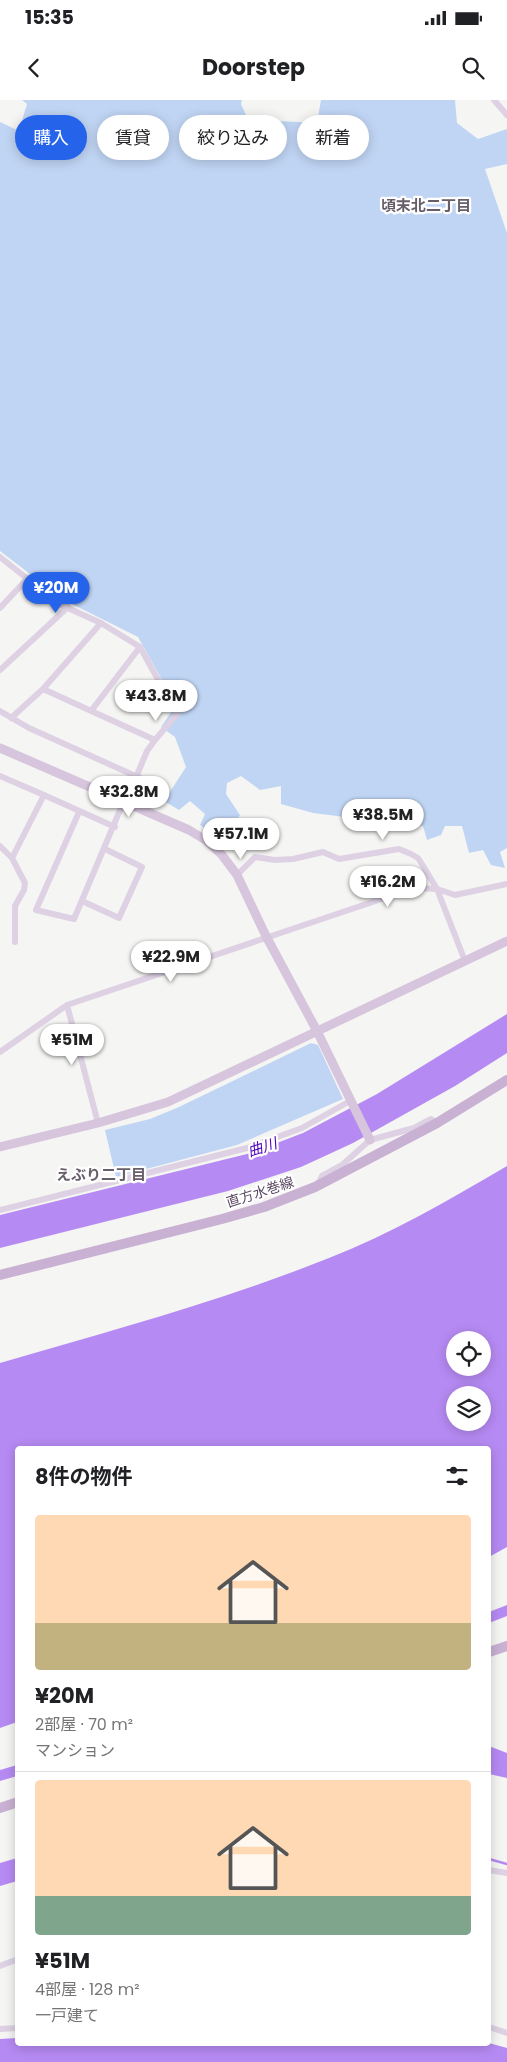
<!DOCTYPE html>
<html lang="ja">
<meta charset="utf-8">
<style>
body{margin:0;font-family:Poppins,"Noto Sans JP",sans-serif;background:#f2f2f2;color:#202124;height:100vh;display:flex;flex-direction:column;font-size:19px;white-space:nowrap}
*{box-sizing:border-box;margin:0}
p{font-size:16px;color:#757577}
.icon{flex:none;width:28px;height:28px;fill:none;stroke:currentColor;stroke-width:2;stroke-linecap:round;stroke-linejoin:round}
.map{position:relative;flex:1;overflow:hidden}
.side{position:absolute;left:15px;top:1346px;width:476px;height:600px;display:flex;flex-direction:column;background:#fff;border-radius:5px;box-shadow:0 2px 12px #0003}
.side>*{flex:none}
.top-card{position:absolute;left:15px;top:15px;width:478px;height:45px;display:flex;gap:10px}
.controls{position:absolute;left:446px;top:1231px;display:grid;gap:10px}
.controls a{display:grid;place-items:center;width:45px;height:45px;border-radius:50%;background:#fff;box-shadow:0 2px 12px #0003;font-size:25px}
.price{position:absolute;translate:-50% -42px;padding:0 11px;border-radius:18px;background:#fff;color:#222;font-size:16px;line-height:32px;filter:drop-shadow(0 1px 2px #0008)}
.price::after{content:'';position:absolute;left:50%;top:30px;width:15px;height:11px;margin-left:-8px;background:inherit;clip-path:polygon(0 0,100% 0,50% 100%)}
.price.current{background:#2563eb;color:#fff}
ul{padding:0;list-style:none}
li{display:grid;align-content:center;gap:10px;height:265px;padding:0 20px}
li+li{border-top:1px solid #e0e0e0}
li span{display:grid;place-items:center;height:155px;border-radius:5px;color:#555}
li>.icon{margin-inline-start:auto}
span .icon{width:90px;height:90px;fill:#fffc;stroke-width:1}
li b{font-size:21px}
h2{display:flex;justify-content:space-between;align-items:center;height:60px;padding:0 20px;font-size:21px}
.tag{padding:0 18px;border-radius:22px;background:#fff;box-shadow:0 2px 12px #0003;font-size:18px;line-height:45px}
.tag.current{background:#2563eb;color:#fff}
.status{display:flex;justify-content:space-between;align-items:center;height:35px;padding:0 25px;background:#fff;direction:ltr}
.status svg{height:14px;fill:currentColor}
header{display:flex;justify-content:space-between;align-items:center;height:65px;padding:0 20px;background:#fff;font-size:22px;font-weight:700}
.map>svg:first-child{display:block}
.green{fill:#c0d5f4}
.water{fill:#b68af3;fill-rule:evenodd}
.lines{fill:none;stroke-linecap:round;stroke-linejoin:round}
.stream{stroke:#b68af3;stroke-width:2.5}
.street{stroke:#ddd1e3;stroke-width:6}
.secondary{stroke:#d6c5dc;stroke-width:9}
.primary{stroke:#c9b1d3;stroke-width:10}
.labels{text-anchor:middle;dominant-baseline:central;stroke-width:4.5;stroke-linejoin:round;paint-order:stroke}
.street-label{font-size:14px;fill:#5a4962;stroke:#fff}
.neighbourhood-label{font-size:15px;font-weight:bold;fill:#665e68;stroke:#fff}
.water-label{font-size:15px;font-style:italic;fill:#4f01bc;stroke:#fff}
</style>
<div class="status"><b>15:35</b><svg viewBox="0 0 49 12"><path d="M0 12V9h3v3zM5 12V6h3v6zM10 12V3h3v9zM15 12V0h3v12zM26 1h20v11H26zM47 4h2v5h-2z"/></svg></div>
<header><svg class="icon" aria-label="back" viewBox="0 0 24 24"><path d="M15 5l-7 7 7 7"/></svg>Doorstep<svg class="icon" aria-label="search" viewBox="0 0 24 24"><circle cx="10" cy="10" r="6"/><path d="M15 15l6 6"/></svg></header>
<div class="map">
<svg width="507" height="1962" viewBox="0 0 507 1962">
<rect width="100%" height="100%" fill="#f5f5f3"/>
<path class="green" d="M22 0H242L241 4 246 15 259 20 317 23 321 0H455L457 23 478 39 507 29V64L485 69 507 133V748L500 752 505 768 491 765 483 750 469 753 462 726H445L441 735 427 740 423 726 387 717 380 708 345 717 313 713 281 704V686L260 690 241 676 227 683 226 694 240 715 223 741 200 725 205 714 190 701 179 710 164 701 186 667 175 637 161 627 176 605 138 537 64 500 0 451V22L19 31 27 4Z
M311 943 318 945 343 999 237 1045 116 1077 105 1030 150 1019 179 1007Z"/>
<path class="water" d="M507 914V953L455 986 353 1043 301 1067 228 1091 0 1148V1115L251 1053 303 1033 377 994Z
M507 1066V1447L489 1457V1349H18L17 1622 0 1628V1263C110 1231 222 1201 329 1158 391 1134 449 1100 507 1066ZM455 1240H482V1268H455ZM455 1295H482V1322H455Z
M507 1505V1516L489 1523V1512Z
M489 1646 507 1653V1678L489 1674Z
M17 1665V1676L0 1681V1670Z
M17 1758V1781L0 1786V1763Z
M17 1938 18 1944 489 1943 507 1948V1962H0V1939Z"/>
<g class="lines">
<path class="stream" d="M489 1759 507 1764"/>
<path class="street" d="M494 0 507 15
M0 457 59 504 101 523 140 547 177 614 155 640 43 589
M0 508 28 478
M0 570 68 507
M0 611 29 628 151 683 154 689 144 711
M91 611 140 547
M11 618 43 589 101 523
M137 675 147 651 155 640
M0 676 44 695 12 758
M44 695 115 727
M79 712 36 810 74 819 123 703
M0 746 12 758 25 783 24 790 15 806V842
M237 775 255 757 275 760 293 759 323 752 339 759 399 749 411 754 418 758 425 769 437 789 465 861
M82 801 119 818 142 767 105 749
M67 905 98 1023
M0 952 67 905 414 788 437 789 455 795 507 784
M318 1084 322 1076 342 1065 370 1040 414 1028 431 1019 437 1023
M0 1110 247 1048 302 1028 350 1001
M489 1770 507 1773
M0 1866 18 1859
M489 1927 507 1933
M0 1929 18 1928"/>
<path class="secondary" d="M0 648 189 730 207 741 222 755 237 775 266 836 317 931 370 1040
M0 1047 98 1023 168 1002 507 841"/>
<path class="primary" d="M0 1175 222 1119 264 1107 315 1087 437 1023 507 980
M489 1552 507 1546
M0 1708 18 1702"/>
</g>
<g class="labels">
<g class="street-label">
<text transform="translate(260 1092) rotate(-18)">直方水巻線</text>
</g>
<g class="neighbourhood-label">
<text x="426" y="105">頃末北二丁目</text>
<text x="101" y="1074">えぶり二丁目</text>
</g>
<g class="water-label">
<text transform="translate(262 1047) rotate(-18)">曲川</text>
</g>
</g>
</svg>
<div class="controls">
<a><svg class="icon" aria-label="locate" viewBox="0 0 24 24"><circle cx="12" cy="12" r="6"/><path d="M12 2v4M12 18v4M2 12h4M18 12h4"/></svg></a>
<a><svg class="icon" aria-label="layers" viewBox="0 0 24 24"><path d="M12 4l9 5-9 5-9-5zM3 14l9 5 9-5"/></svg></a>
</div>
<b class="price current" style="left:56px;top:514px">¥20M</b>
<b class="price" style="left:156px;top:622px">¥43.8M</b>
<b class="price" style="left:129px;top:718px">¥32.8M</b>
<b class="price" style="left:383px;top:741px">¥38.5M</b>
<b class="price" style="left:241px;top:760px">¥57.1M</b>
<b class="price" style="left:388px;top:808px">¥16.2M</b>
<b class="price" style="left:171px;top:883px">¥22.9M</b>
<b class="price" style="left:72px;top:966px">¥51M</b>
<div class="top-card">
<a class="tag current">購入</a>
<a class="tag">賃貸</a>
<a class="tag">絞り込み</a>
<a class="tag">新着</a>
</div>
<section class="side">
<h2>8件の物件<svg class="icon" aria-label="filters" viewBox="0 0 24 24"><path d="M4 7h16M4 17h16"/><circle cx="9" cy="7" r="2"/><circle cx="15" cy="17" r="2"/></svg></h2>
<ul>
<li><span style="background:linear-gradient(#ffd9b3 70%,#c2b280 0)"><svg class="icon" aria-label="home" viewBox="0 0 24 24"><path d="M3 11l9-7 9 7M6 9v11h12V9"/></svg></span><div><b>¥20M</b><p>2部屋 · 70 m²</p><p>マンション</p></div></li>
<li><span style="background:linear-gradient(#ffd9b3 75%,#7fa58c 0)"><svg class="icon" aria-label="home" viewBox="0 0 24 24"><path d="M3 11l9-7 9 7M6 9v11h12V9"/></svg></span><div><b>¥51M</b><p>4部屋 · 128 m²</p><p>一戸建て</p></div></li>
</ul>
</section>
</div>
